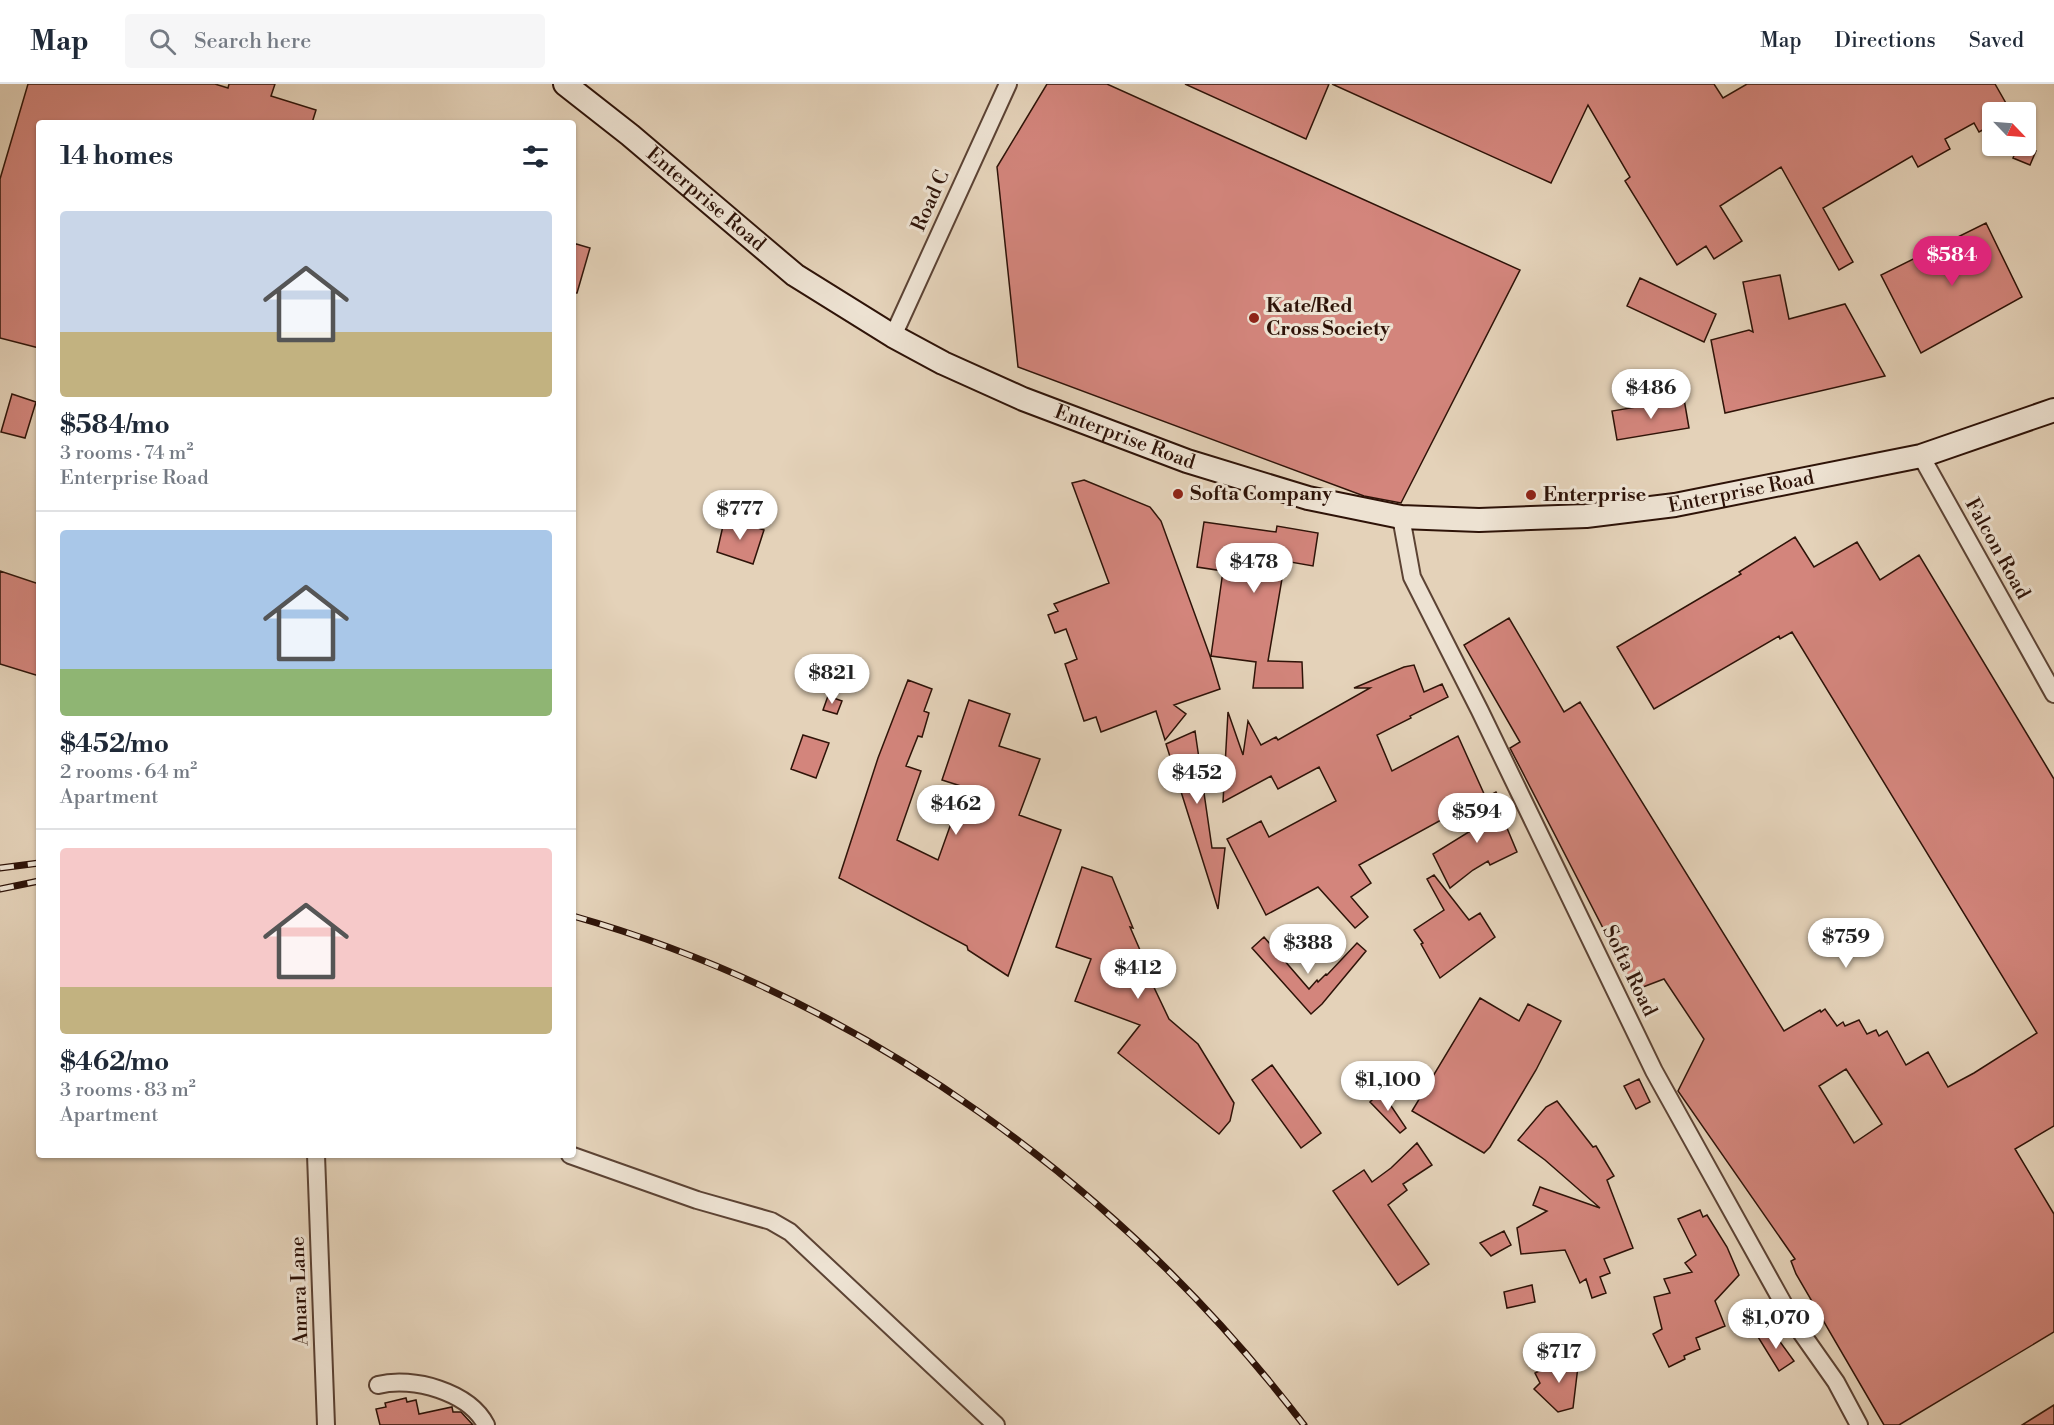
<!DOCTYPE html>
<meta charset="utf-8">
<style>
body{margin:0;font-family:"Libre Bodoni",serif;background:#f6f6f7;color:#1f2937;height:100vh;display:flex;flex-direction:column;font-size:22px;white-space:nowrap}
*{box-sizing:border-box;margin:0}
p{font-size:20px;color:#747a83}
.icon{flex:none;width:33px;height:33px;fill:none;stroke:currentColor;stroke-width:2;stroke-linecap:round;stroke-linejoin:round}
.map{position:relative;flex:1;overflow:hidden}
.details{position:absolute;left:36px;top:36px;width:540px;height:1038px;display:flex;flex-direction:column;background:#fff;border-radius:6px;box-shadow:0 2px 4px #0004}
.details>*{flex:none}
.needle{width:39px;rotate:115deg}
.controls{position:absolute;left:1982px;top:18px;display:grid;gap:12px}
.controls a{display:grid;place-items:center;width:54px;height:54px;border-radius:6px;background:#fff;box-shadow:0 2px 4px #0004;font-size:30px}
.price{position:absolute;translate:-50% -51px;padding:0 14px;border-radius:21px;background:#fff;color:#222;font-size:20px;line-height:39px;filter:drop-shadow(0 2px 3px #0008)}
.price::after{content:'';position:absolute;left:50%;top:36px;width:18px;height:14px;margin-left:-9px;background:inherit;clip-path:polygon(0 0,100% 0,50% 100%)}
.price.current{background:#db2777;color:#fff}
ul{padding:0;list-style:none}
li{display:grid;align-content:center;gap:12px;height:318px;padding:0 24px}
li+li{border-top:2px solid #e0e1e3}
li span{display:grid;place-items:center;height:186px;border-radius:6px;color:#555}
li>.icon{margin-inline-start:auto}
span .icon{width:108px;height:108px;fill:#fffc;stroke-width:1}
li b{font-size:26px}
h2{display:flex;justify-content:space-between;align-items:center;height:72px;padding:0 24px;font-size:26px}
header{display:flex;align-items:center;gap:36px;box-sizing:border-box;height:84px;padding:0 30px;background:#fff;border-bottom:2px solid #e0e1e3}
header strong{font-size:28px}
nav{display:flex;gap:33px;margin-inline-start:auto;font-size:21px}
.search{width:420px;height:54px;background:#f6f6f7;display:flex;align-items:center;gap:15px;box-sizing:border-box;padding:0 21px;border-radius:6px;color:#747a83;font-size:22px}
.map>svg:first-child{display:block}
.building{fill:#d3857c;stroke:#2e1308;stroke-width:1.5;fill-rule:evenodd}
.lines{fill:none;stroke-linecap:round;stroke-linejoin:round}
.street-casing{stroke:#5c4334;stroke-width:20}
.secondary-casing{stroke:#2e1308;stroke-width:26}
.street{stroke:#ede2d2;stroke-width:16}
.secondary{stroke:#ede2d2;stroke-width:22}
.rail-casing{stroke:#2e1308;stroke-width:7}
.rail{stroke:#ede2d2;stroke-width:4.5;stroke-dasharray:14;stroke-linecap:butt}
.poi-dot{fill:#8f2418;stroke:#ede2d2;stroke-width:2}
.labels{text-anchor:middle;dominant-baseline:central;stroke-width:6;stroke-linejoin:round;paint-order:stroke}
.street-label{font-size:20px;fill:#2e1308;stroke:#ede2d2}
.poi-label{font-size:20px;font-weight:bold;fill:#2e1308;stroke:#ede2d2;text-anchor:start}
</style>
<header>
<strong>Map</strong>
<div class="search"><svg class="icon" aria-label="search" viewBox="0 0 24 24"><circle cx="10" cy="10" r="6"/><path d="M15 15l6 6"/></svg>Search here</div>
<nav><a>Map</a><a>Directions</a><a>Saved</a></nav>
</header>
<div class="map">
<svg width="2054" height="1341" viewBox="0 0 2054 1341">
<rect width="100%" height="100%" fill="#e4d2b9"/>
<filter id="stains"><feTurbulence type="fractalNoise" baseFrequency=".00333" numOctaves="4"/><feColorMatrix values="0 0 0 0 .2 0 0 0 0 .09 0 0 0 0 .02 0 0 0 .5 -.17"/></filter>
<radialGradient id="worn" r=".72"><stop offset=".6" stop-color="#630" stop-opacity="0"/><stop offset="1" stop-color="#630" stop-opacity=".3"/></radialGradient>
<path class="building" d="M28 0H215L228 4 229 0H275L271 12 316 26 312 39H39V264L0 254V95Z
M1047 0H1107L1520 186 1401 419 1364 412 1018 283 997 83Z
M1185 0H1329L1306 55Z
M1332 0H1714L1723 14 1747 0H1995L2011 28H1992V41L1979 48 1974 39 1945 55 1950 65 1918 83 1912 72 1823 124 1853 178 1839 186 1781 83 1720 122 1742 157 1714 175 1706 162 1677 181 1625 97 1630 93 1588 21 1551 99Z
M2018 62H2023L2036 67 2030 81 2013 74Z
M1986 139 2022 213 1921 269 1881 191Z
M573 159 590 164 577 209H573Z
M1780 191 1789 235 1845 220 1885 292 1725 329 1711 256 1749 246 1753 248 1743 198Z
M1640 194 1716 230 1704 258 1627 222Z
M12 310 36 318 25 354 1 348Z
M1684 315 1689 344 1617 356 1612 327Z
M1084 396 1150 423 1161 437 1210 572 1220 605 1174 621 1186 630 1165 656 1156 627 1101 648 1096 633 1084 637 1065 580 1077 575 1066 545 1055 549 1048 531 1058 527 1054 520 1109 499 1072 399Z
M725 433 764 446 753 480 717 468Z
M1204 438 1276 448 1277 442 1318 449 1313 482 1285 477 1268 577 1302 578 1303 604H1253L1256 578 1211 572 1223 487 1197 483Z
M1795 453 1814 483 1857 458 1880 496 1919 471 2054 695V1042L2015 1065 2054 1130V1248L1899 1341H1884L1796 1190 1791 1177 1795 1175 1678 1007 1704 955 1664 895 1635 906 1510 664 1520 658 1464 561 1509 534 1564 628 1580 618 1784 947 1820 926 1821 928 1825 925 1837 942 1843 938 1845 942 1859 936 1867 950 1876 946 1879 952 1887 947 1906 981 1928 968 1948 1003 1974 989 2037 949 1792 548 1780 555 1779 552 1654 625 1617 563 1741 490 1739 488ZM1846 985 1882 1040 1854 1059 1819 1002Z
M0 487 39 500V592L0 580Z
M1414 581 1424 608 1442 600 1448 613 1410 632 1411 634 1377 651 1392 687 1458 652 1485 712 1359 781 1371 799 1351 813 1368 833 1355 844 1318 803 1266 831 1227 755 1261 737 1269 753 1336 717 1319 683 1278 705 1271 692 1223 718 1228 628 1243 671 1248 637 1261 661 1276 653 1278 656 1370 604H1354L1404 583Z
M908 596 932 605 924 627 929 629 922 653 918 652 906 682 921 687 897 756 938 776 964 703 942 696 969 616 1010 630 999 662 1040 675 1019 731 1061 746 1008 892 968 866 967 862 839 794 878 674Z
M828 612 842 617 837 630 823 626Z
M1195 647 1212 764H1225L1218 825 1166 660Z
M803 651 829 659 816 694 791 685Z
M1496 708 1503 722 1499 725 1517 768 1490 781 1488 777 1473 786 1450 804 1433 770 1485 738 1475 719Z
M1082 783 1112 793 1133 844 1130 843 1153 896 1150 895 1169 935 1198 960 1234 1019 1230 1037 1219 1050 1118 969 1140 941 1075 917 1091 875 1056 863Z
M1434 791 1469 836 1480 829 1495 853 1440 894 1421 860 1423 859 1414 846 1444 826 1427 795Z
M1264 853 1309 905 1317 896 1318 898 1326 890 1327 891 1357 859 1366 867 1322 920 1311 930 1252 864Z
M1480 914 1519 937 1528 920 1561 937 1536 986 1490 1063 1484 1069 1412 1027Z
M1272 981 1321 1049 1301 1064 1252 996Z
M1639 995 1650 1018 1636 1025 1624 1002Z
M1381 1007 1406 1044 1400 1049 1370 1018Z
M1557 1017 1593 1063 1596 1062 1614 1092 1607 1096 1633 1164 1604 1175 1610 1189 1600 1193 1606 1209 1592 1214 1586 1195 1580 1199 1565 1166 1521 1170 1517 1144 1547 1127 1533 1121 1540 1103 1600 1124 1545 1076 1518 1056 1546 1023Z
M1417 1059 1432 1081 1403 1100 1407 1106 1388 1121 1429 1180 1398 1201 1333 1107 1364 1086 1372 1098 1391 1084Z
M1700 1126 1703 1133 1707 1131 1727 1163 1739 1191 1715 1217 1725 1242 1696 1254 1700 1265 1684 1272 1685 1275 1669 1283 1653 1250 1662 1245 1654 1213 1670 1209 1664 1195 1692 1188 1685 1179 1696 1171 1678 1135Z
M1504 1147 1511 1161 1491 1172 1480 1159Z
M1532 1201 1535 1218 1507 1224 1504 1208Z
M1770 1244 1794 1277 1779 1287 1758 1253Z
M1568 1273 1579 1274 1573 1324 1558 1328 1534 1305 1540 1299 1535 1289Z
M406 1314 407 1318 416 1316 419 1330 452 1323 453 1328H461L473 1341H380L376 1325 386 1323 385 1319Z
M2054 1321V1341H2022Z"/>
<g class="lines">
<defs>
<path id="street" d="M893 252 1008 0
M1921 372 2054 610
M1401 433 1412 493 1480 627 1654 987 1793 1237 1836 1298 1859 1341
M316 1071 326 1341
M570 1071 697 1116 771 1137 790 1148 996 1341
M378 1301C413 1292 469 1308 486 1341"/>
<g id="secondary">
<path id="s1" d="M565 0 630 51 795 191 893 252 943 279 1023 315 1187 377 1308 414 1401 433 1479 436 1586 432 1675 421 1921 372 2054 326"/>
</g>
</defs>
<use href="#street" class="street-casing"/>
<use href="#secondary" class="secondary-casing"/>
<use href="#street" class="street"/>
<use href="#secondary" class="secondary"/>
<defs>
<path id="rail" d="M0 784 39 779
M0 805 39 797
M573 832C863 914 1122 1103 1304 1341"/>
</defs>
<use href="#rail" class="rail-casing"/>
<use href="#rail" class="rail"/>
</g>
<g class="poi-dot">
<circle cx="1254" cy="234" r="6"/>
<circle cx="1178" cy="410" r="6"/>
<circle cx="1531" cy="411" r="6"/>
</g>
<g class="labels">
<g class="street-label">
<text stroke="none"><textPath href="#s1" startOffset="182">Enterprise Road</textPath></text>
<text transform="translate(931 117) rotate(-66)">Road C</text>
<text stroke="none"><textPath href="#s1" startOffset="668">Enterprise Road</textPath></text>
<text stroke="none"><textPath href="#s1" startOffset="1298">Enterprise Road</textPath></text>
<text transform="translate(1997 465) rotate(61)">Falcon Road</text>
<text transform="translate(1629 887) rotate(64)">Softa Road</text>
<text transform="translate(300 1207) rotate(-92)">Amara Lane</text>
</g>
<g class="poi-label">
<text x="1266" y="222">Kate/Red<tspan x="1266" dy="23">Cross Society</tspan></text>
<text x="1190" y="410">Softa Company</text>
<text x="1543" y="411">Enterprise</text>
</g>
</g>
<rect width="100%" height="100%" filter="url(#stains)"/>
<rect width="100%" height="100%" fill="url(#worn)"/>
</svg>
<div class="controls">
<a><svg class="needle" viewBox="-14 -14 28 28"><path d="M0-13l5 13h-10z" fill="#e53935"/><path d="M0 13l5-13h-10z" fill="#747a83"/></svg></a>
</div>
<b class="price current" style="left:1952px;top:203px">$584</b>
<b class="price" style="left:1651px;top:336px">$486</b>
<b class="price" style="left:740px;top:457px">$777</b>
<b class="price" style="left:1254px;top:510px">$478</b>
<b class="price" style="left:832px;top:621px">$821</b>
<b class="price" style="left:1197px;top:721px">$452</b>
<b class="price" style="left:956px;top:752px">$462</b>
<b class="price" style="left:1477px;top:760px">$594</b>
<b class="price" style="left:1846px;top:885px">$759</b>
<b class="price" style="left:1308px;top:891px">$388</b>
<b class="price" style="left:1138px;top:916px">$412</b>
<b class="price" style="left:1388px;top:1028px">$1,100</b>
<b class="price" style="left:1776px;top:1266px">$1,070</b>
<b class="price" style="left:1559px;top:1300px">$717</b>
<section class="details">
<h2>14 homes<svg class="icon" aria-label="filters" viewBox="0 0 24 24"><path d="M4 7h16M4 17h16"/><circle cx="9" cy="7" r="2"/><circle cx="15" cy="17" r="2"/></svg></h2>
<ul>
<li><span style="background:linear-gradient(#c9d6e8 65%,#c2b280 0)"><svg class="icon" aria-label="home" viewBox="0 0 24 24"><path d="M3 11l9-7 9 7M6 9v11h12V9"/></svg></span><div><b>$584/mo</b><p>3 rooms · 74 m²</p><p>Enterprise Road</p></div></li>
<li><span style="background:linear-gradient(#a9c7e8 75%,#8fb573 0)"><svg class="icon" aria-label="home" viewBox="0 0 24 24"><path d="M3 11l9-7 9 7M6 9v11h12V9"/></svg></span><div><b>$452/mo</b><p>2 rooms · 64 m²</p><p>Apartment</p></div></li>
<li><span style="background:linear-gradient(#f6c9c9 75%,#c2b280 0)"><svg class="icon" aria-label="home" viewBox="0 0 24 24"><path d="M3 11l9-7 9 7M6 9v11h12V9"/></svg></span><div><b>$462/mo</b><p>3 rooms · 83 m²</p><p>Apartment</p></div></li>
</ul>
</section>
</div>
